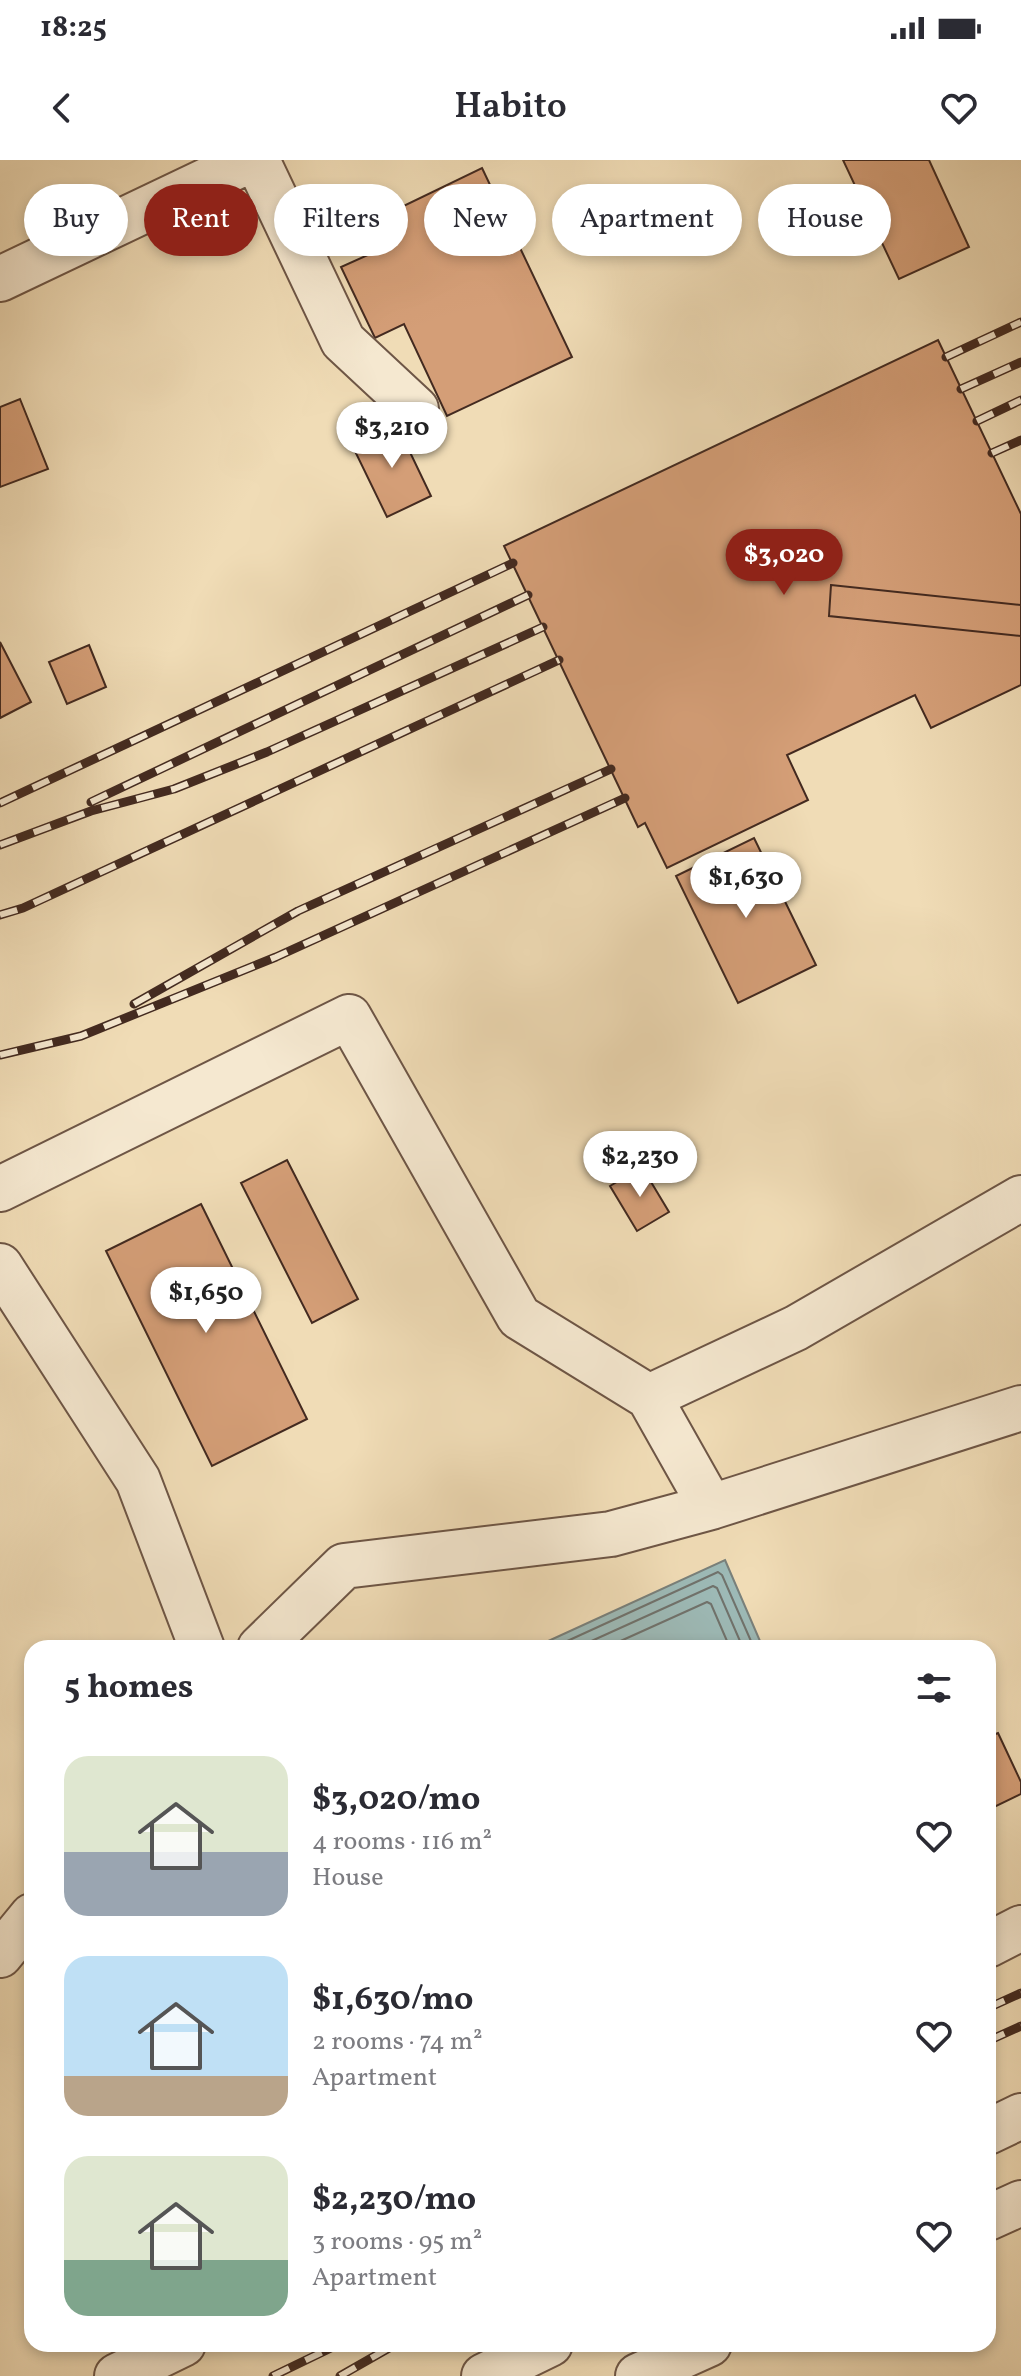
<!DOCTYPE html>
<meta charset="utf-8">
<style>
body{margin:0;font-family:Vollkorn,serif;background:#f2f2f3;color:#2b2b33;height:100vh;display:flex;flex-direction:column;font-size:30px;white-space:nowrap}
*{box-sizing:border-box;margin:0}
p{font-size:26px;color:#7c7c81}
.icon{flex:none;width:44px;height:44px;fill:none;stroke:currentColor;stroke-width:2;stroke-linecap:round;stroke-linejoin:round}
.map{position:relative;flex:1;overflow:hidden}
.drawer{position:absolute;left:24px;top:1480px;width:972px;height:712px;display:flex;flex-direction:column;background:#fff;border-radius:24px;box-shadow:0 4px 12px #0003}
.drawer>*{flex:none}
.hud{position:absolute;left:24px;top:24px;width:974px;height:72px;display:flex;gap:16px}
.price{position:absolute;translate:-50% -68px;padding:0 18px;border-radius:28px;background:#fff;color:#222;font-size:26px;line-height:52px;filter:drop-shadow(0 2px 4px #0008)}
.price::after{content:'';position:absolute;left:50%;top:48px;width:24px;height:18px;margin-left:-12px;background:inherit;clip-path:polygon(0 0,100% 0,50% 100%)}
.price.active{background:#8f2418;color:#fff}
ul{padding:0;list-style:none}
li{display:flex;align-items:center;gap:24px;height:200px;padding:0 40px}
li span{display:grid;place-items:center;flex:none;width:224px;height:160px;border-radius:24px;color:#555}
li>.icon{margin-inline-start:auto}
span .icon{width:96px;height:96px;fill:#fffc;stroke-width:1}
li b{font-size:34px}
h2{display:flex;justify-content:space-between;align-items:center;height:96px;padding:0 40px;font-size:34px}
.pill{padding:0 28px;border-radius:36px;background:#fff;box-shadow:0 4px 12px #0003;font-size:28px;line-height:72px}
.pill.active{background:#8f2418;color:#fff}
.status{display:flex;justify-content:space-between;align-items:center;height:56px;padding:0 40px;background:#fff;direction:ltr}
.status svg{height:22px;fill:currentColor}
header{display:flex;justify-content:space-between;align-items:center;height:104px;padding:0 40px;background:#fff;font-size:36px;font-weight:600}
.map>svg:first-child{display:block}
.water{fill:#9dbab7;stroke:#79807b;stroke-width:2}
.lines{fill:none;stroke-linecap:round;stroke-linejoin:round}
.shore{stroke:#70726c;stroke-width:2}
.building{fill:#d49e77;stroke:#432a20;stroke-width:2}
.minor-casing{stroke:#6e5646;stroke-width:48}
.minor{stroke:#f5e8d0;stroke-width:44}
.rail-casing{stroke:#432a20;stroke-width:9}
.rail{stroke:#f5e8d0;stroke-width:6;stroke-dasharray:18;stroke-linecap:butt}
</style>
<div class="status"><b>18:25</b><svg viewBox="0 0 49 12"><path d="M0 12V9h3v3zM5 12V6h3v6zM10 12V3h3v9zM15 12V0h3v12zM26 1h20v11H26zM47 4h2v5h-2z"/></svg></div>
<header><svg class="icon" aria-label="back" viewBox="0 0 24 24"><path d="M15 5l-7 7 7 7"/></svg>Habito<svg class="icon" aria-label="heart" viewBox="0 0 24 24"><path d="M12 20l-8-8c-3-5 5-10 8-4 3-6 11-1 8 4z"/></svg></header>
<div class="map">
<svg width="1021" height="2216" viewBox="0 0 1021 2216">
<rect width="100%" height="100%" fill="#f0dcb6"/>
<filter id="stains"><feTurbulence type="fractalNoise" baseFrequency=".0025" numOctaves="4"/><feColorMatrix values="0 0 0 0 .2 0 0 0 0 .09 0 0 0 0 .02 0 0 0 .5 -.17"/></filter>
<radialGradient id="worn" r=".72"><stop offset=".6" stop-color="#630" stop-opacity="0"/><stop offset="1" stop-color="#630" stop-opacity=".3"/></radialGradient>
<path class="water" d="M725 1400 763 1488H533Z"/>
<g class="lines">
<path class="shore" d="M552 1488 718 1412 722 1415 754 1488
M576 1488 713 1426 717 1428 743 1488
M605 1488 707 1442 711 1444 730 1488"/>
</g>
<path class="building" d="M843 0H929L969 87 899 119Z
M482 8 572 197 447 256 404 164 375 178 341 107 370 94 358 68Z
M938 180 1021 354V525L931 568 915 535 787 595 808 640 667 708 645 663 638 667 504 386Z
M20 239 48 309 0 327V247Z
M396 263 431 336 387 357 352 285Z
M831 425 1021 445V476L829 456Z
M0 482 31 542 0 558Z
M89 485 106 527 67 544 49 502Z
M754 678 816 805 738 843 676 716Z
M287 1000 358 1139 312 1163 241 1023Z
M642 1007 669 1052 637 1071 610 1026Z
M201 1044 307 1259 212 1306 106 1091Z
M998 1573 1021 1622V1634L988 1650V1577Z"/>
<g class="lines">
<defs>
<path id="minor" d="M257 0 343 181 416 249
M0 119 250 0
M0 1029 349 857 519 1157 649 1237 711 1347
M0 1106 138 1320 202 1488
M649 1237 796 1168 1021 1038
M260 1488 344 1406 611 1374 711 1347 1021 1248
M988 1785 1021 1768
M0 1795 32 1756
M988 1972 1021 1956
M988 2058 1021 2043
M117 2216 183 2184
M484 2216 550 2184
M638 2216 709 2184"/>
</defs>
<use href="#minor" class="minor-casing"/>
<use href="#minor" class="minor"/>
<defs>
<path id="rail" d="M946 197 1021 162
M961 229 1021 202
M977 261 1021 240
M992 293 1021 280
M91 642 528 435
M0 643 513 403
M0 685 91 651 174 629 267 592 543 467
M0 755 23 748 559 500
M134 844 298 751 611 609
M0 895 81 876 276 797 625 638
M988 1848 1021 1833
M988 1881 1021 1866
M273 2216 339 2184
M340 2216 396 2184"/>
</defs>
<use href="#rail" class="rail-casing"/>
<use href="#rail" class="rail"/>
</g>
<rect width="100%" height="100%" filter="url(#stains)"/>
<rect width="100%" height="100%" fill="url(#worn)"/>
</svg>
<b class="price" style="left:392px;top:310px">$3,210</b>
<b class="price active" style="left:784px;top:437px">$3,020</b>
<b class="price" style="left:746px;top:760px">$1,630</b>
<b class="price" style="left:640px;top:1039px">$2,230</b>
<b class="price" style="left:206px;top:1175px">$1,650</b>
<div class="hud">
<a class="pill">Buy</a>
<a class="pill active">Rent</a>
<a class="pill">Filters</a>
<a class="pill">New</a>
<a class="pill">Apartment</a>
<a class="pill">House</a>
</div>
<section class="drawer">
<h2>5 homes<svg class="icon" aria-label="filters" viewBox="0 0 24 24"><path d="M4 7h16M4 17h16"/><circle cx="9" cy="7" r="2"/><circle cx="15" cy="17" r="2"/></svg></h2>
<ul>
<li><span style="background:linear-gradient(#dfe7d0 60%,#9aa5b1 0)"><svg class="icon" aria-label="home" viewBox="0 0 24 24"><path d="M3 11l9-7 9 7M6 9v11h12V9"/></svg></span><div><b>$3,020/mo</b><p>4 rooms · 116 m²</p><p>House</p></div><svg class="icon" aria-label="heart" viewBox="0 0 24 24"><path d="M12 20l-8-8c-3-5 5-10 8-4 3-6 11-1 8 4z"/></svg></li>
<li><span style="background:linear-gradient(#bfe0f5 75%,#b9a48a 0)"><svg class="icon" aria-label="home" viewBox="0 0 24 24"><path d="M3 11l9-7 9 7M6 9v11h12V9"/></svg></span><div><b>$1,630/mo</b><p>2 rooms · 74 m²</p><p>Apartment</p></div><svg class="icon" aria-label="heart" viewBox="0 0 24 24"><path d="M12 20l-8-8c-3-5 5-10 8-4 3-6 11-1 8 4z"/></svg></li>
<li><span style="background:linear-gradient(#dfe7d0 65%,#7fa58c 0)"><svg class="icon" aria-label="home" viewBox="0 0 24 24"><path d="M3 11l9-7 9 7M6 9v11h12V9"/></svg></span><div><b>$2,230/mo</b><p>3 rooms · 95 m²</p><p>Apartment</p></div><svg class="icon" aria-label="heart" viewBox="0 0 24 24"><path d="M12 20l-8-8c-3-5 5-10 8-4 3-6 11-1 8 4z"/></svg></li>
</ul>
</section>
</div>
